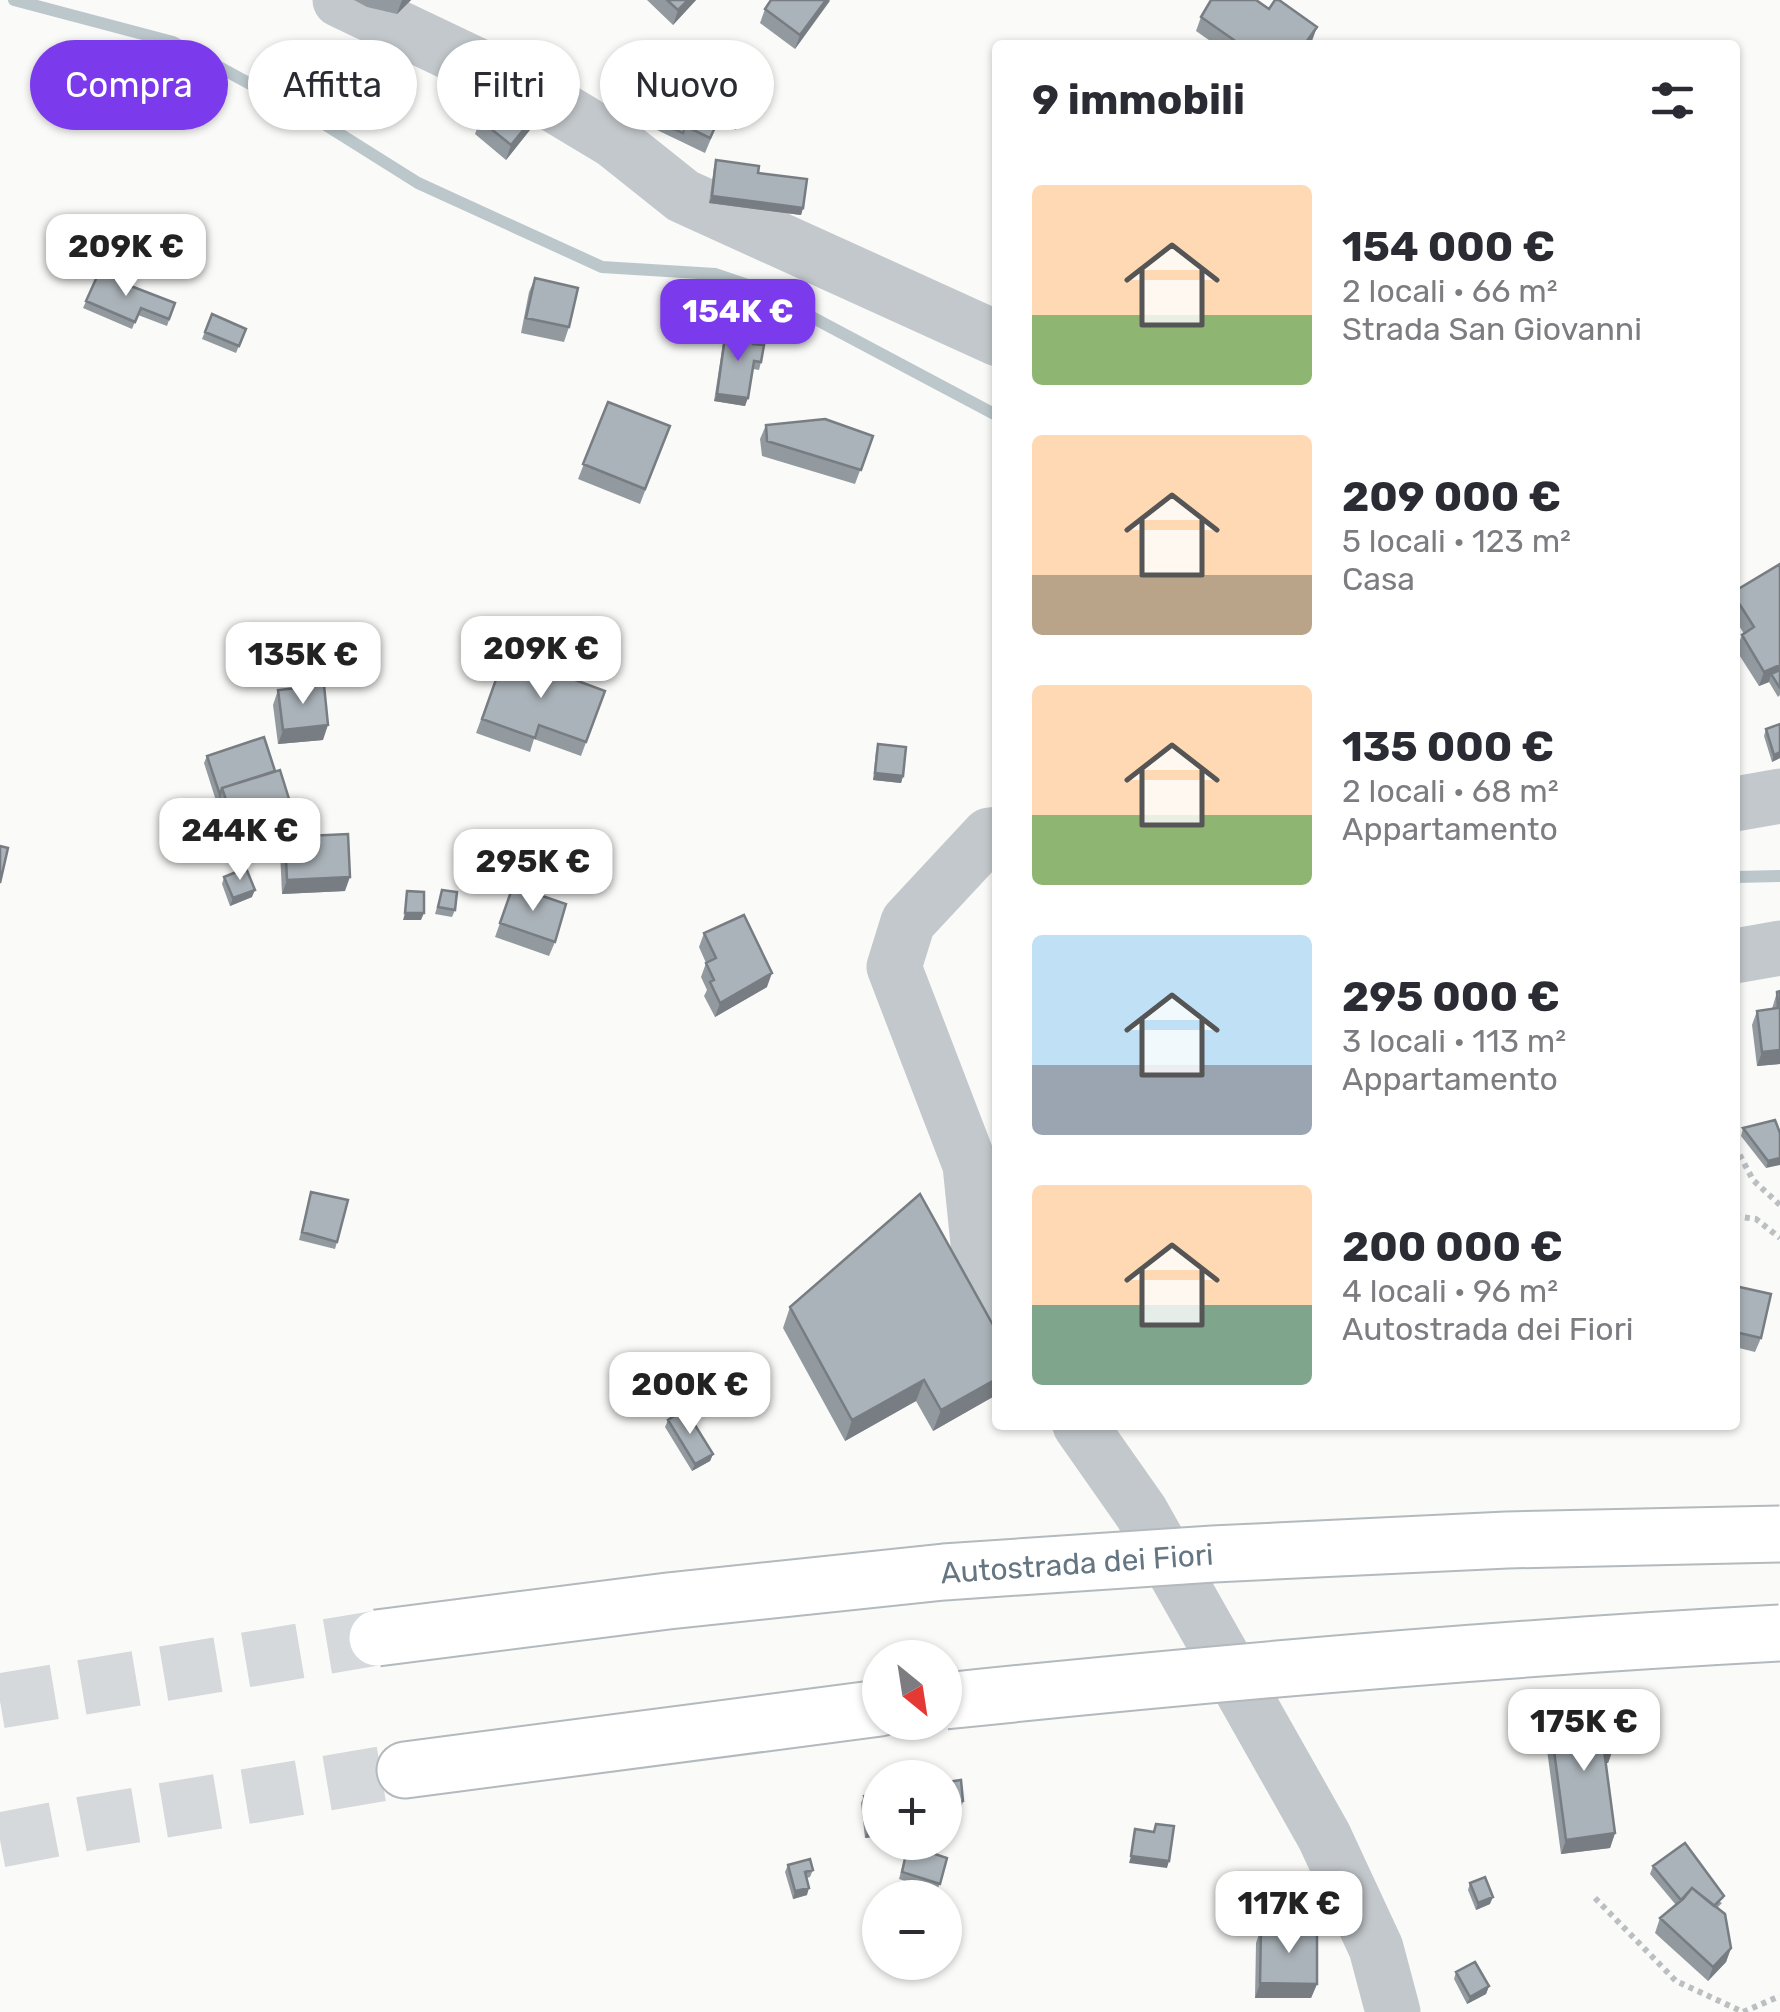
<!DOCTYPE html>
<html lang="it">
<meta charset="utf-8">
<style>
body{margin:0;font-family:Rubik,sans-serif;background:#f7f7f7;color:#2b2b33;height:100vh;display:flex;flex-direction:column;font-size:38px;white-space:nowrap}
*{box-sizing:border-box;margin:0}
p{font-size:32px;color:#7c7c81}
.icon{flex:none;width:55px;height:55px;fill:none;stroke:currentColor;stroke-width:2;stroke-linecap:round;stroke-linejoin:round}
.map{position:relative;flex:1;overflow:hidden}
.details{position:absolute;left:992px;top:40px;width:748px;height:1390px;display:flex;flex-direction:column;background:#fff;border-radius:10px;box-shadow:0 2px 8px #0004}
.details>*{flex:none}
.top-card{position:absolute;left:30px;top:40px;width:812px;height:90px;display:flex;gap:20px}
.needle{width:65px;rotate:150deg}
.buttons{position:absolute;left:862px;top:1640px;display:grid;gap:20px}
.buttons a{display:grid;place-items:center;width:100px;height:100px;border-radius:50%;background:#fff;box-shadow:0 2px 8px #0004;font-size:50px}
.price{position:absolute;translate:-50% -85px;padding:0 22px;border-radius:20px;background:#fff;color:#222;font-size:32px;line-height:65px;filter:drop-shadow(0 2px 5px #0008)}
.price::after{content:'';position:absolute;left:50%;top:60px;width:30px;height:22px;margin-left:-15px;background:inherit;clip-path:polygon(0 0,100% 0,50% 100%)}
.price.active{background:#7c3aed;color:#fff}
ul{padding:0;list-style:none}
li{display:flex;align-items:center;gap:30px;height:250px;padding:0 40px}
li span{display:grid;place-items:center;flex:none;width:280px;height:200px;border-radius:10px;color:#555}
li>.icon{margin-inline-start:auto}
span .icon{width:120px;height:120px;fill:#fffc;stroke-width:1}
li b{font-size:42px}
h2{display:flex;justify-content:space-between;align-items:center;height:120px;padding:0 40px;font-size:42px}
.chip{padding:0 35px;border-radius:45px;background:#fff;box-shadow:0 2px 8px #0004;font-size:35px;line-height:90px}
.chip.active{background:#7c3aed;color:#fff}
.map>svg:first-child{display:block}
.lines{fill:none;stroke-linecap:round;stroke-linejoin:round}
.stream{stroke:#bbc7cb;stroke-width:12}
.highway-tunnel{stroke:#d5d9db;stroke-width:55;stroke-dasharray:55 28;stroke-linecap:butt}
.highway-casing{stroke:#b4b9bd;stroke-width:59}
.path{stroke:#bbbfc2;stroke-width:6;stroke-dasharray:5 5;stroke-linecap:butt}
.minor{stroke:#c3c8cc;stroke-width:55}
.highway{stroke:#fff;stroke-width:55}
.highway-bridge-casing{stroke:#b4b9bd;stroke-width:59;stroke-linecap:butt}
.highway-bridge{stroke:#fff;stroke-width:55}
.wall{fill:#929a9f}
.shaded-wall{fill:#777d82}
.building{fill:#aab3b9;stroke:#777d82;stroke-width:2.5}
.labels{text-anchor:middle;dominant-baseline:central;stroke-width:10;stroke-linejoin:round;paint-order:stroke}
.street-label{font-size:30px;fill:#657683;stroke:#fff}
</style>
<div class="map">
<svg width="1780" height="2012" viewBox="0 0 1780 2012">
<rect width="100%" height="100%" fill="#fafaf8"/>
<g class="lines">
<path class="stream" d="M14 0 173 42 324 124 418 183 602 267 715 274 759 289 998 416
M1735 877 1780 876"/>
<path class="highway-tunnel" d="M0 1701 377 1638
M0 1840 88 1823 405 1770"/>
<defs>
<path id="highway" d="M405 1770 880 1708"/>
</defs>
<use href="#highway" class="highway-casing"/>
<path class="path" d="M1735 1146 1753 1180 1780 1205
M1735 1216 1756 1219 1780 1238
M1595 1898 1676 1981 1743 2012 1780 1996"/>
<path class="minor" d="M340 0 529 90 614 141 683 196 998 339
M1735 804 1780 796
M998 834 989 835 908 922 894 967 970 1165 980 1263 998 1293
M1735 956 1780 948
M1080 1425 1141 1512 1324 1836 1376 1948 1393 2012"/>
<use href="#highway" class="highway"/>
<defs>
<path id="highway-bridge" d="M377 1638 668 1601 944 1572 1213 1554 1507 1540 1780 1534
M945 1701C1223 1672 1501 1648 1780 1633"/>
</defs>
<use href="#highway-bridge" class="highway-bridge-casing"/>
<use href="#highway-bridge" class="highway-bridge"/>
</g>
<path class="wall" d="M354 0H411L397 14 367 7Z
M647 0H696L673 25Z
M830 1 795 49 760 23 765 9Z
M1201 17 1312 41 1309 45H1216L1196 31Z
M693 48 745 94 750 96 736 130 718 122 705 153 657 130Z
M646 66 625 91 610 78 612 71Z
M473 83 541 116 506 160 475 134 480 120 486 112 467 97Z
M716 160 758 173 803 208 801 215 709 203 714 167Z
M100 270 123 283 175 303 167 326 138 315 132 329 83 308Z
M535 278 569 327 564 342 521 333 529 292Z
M212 314 246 329 236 353 202 339Z
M726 330 753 344 761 362 759 370 753 369 745 406 714 401 724 337Z
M608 402 670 426 640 504 578 479Z
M766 425 873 436 855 484 762 456 760 439Z
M1780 564V695L1778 697 1769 682 1759 686 1736 650 1742 635 1744 634 1735 619V591Z
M505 654 605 691 581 756 534 739 530 752 476 733Z
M278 690 323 740 278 744 273 705Z
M1766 729 1780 758 1772 762 1764 736Z
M878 744 903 776 901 783 873 780 876 751Z
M207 756 275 771 289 799 284 813 226 832 204 763Z
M285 837 345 891 282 894 280 851Z
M224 877 252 897 230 906 222 884Z
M513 886 555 942 549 956 495 937Z
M442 890 455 910 452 917 435 914Z
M704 933 767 987 715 1017 704 996 707 990 701 977 706 963 699 947Z
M1780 991V1064L1757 1066 1752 1025 1757 1011 1772 1009 1777 992Z
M1743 1128 1780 1133 1766 1168 1741 1136Z
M311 1192 337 1242 335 1249 299 1240Z
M1735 1286 1761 1338 1755 1352 1735 1347Z
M790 1307 998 1334V1394L933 1431 916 1401 845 1441 783 1328Z
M668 1420 713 1454 710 1461 692 1471 665 1427Z
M1550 1721 1613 1749 1608 1763H1605L1615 1833 1610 1848 1561 1854 1545 1735Z
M947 1782 961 1809 952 1810 951 1827 945 1793Z
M864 1796 880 1836 865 1838 861 1803Z
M908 1845 947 1858 937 1892 899 1879Z
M788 1865 813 1870 810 1877 807 1878V1895L793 1899 785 1872Z
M1653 1866 1722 1903 1717 1908 1731 1948 1726 1962 1708 1981 1655 1933 1660 1918 1676 1905 1650 1874Z
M1470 1883 1490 1904 1476 1910 1468 1890Z
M1261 1928 1317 1984 1311 1998H1255L1256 1943Z
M1456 1972 1489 1986 1486 1994 1467 2004 1454 1979Z"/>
<path class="shaded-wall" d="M402 0H411L397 14Z
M688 0H696L673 25 678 10Z
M826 0H830L795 49 800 35Z
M1317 27 1312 41 1309 45H1304Z
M649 59 646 66 625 91 627 84Z
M546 102 541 116 506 160 511 145Z
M712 196 803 208 801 215 709 203Z
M717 394 748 398 745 406 714 401Z
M1780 665V677L1771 674 1769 682 1759 686 1764 672Z
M328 725 323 740 278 744 283 730Z
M1780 752V758L1772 762 1774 755Z
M875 773 903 776 901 783 873 780Z
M289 799 284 813 226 832 232 818Z
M350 877 345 891 282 894 287 880Z
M255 890 252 897 230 906 233 898Z
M405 913H424L421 920H403Z
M772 973 767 987 715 1017 720 1003Z
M1780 1050V1064L1757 1066 1762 1052Z
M1780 1158V1165L1766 1168 1768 1161Z
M998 1378V1394L933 1431 941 1410Z
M924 1380 916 1401 845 1441 852 1420Z
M713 1454 710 1461 692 1471 695 1464Z
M1613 1749 1608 1763 1598 1764 1604 1750Z
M963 1801 961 1809 948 1810 951 1803Z
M954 1820 951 1827 945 1828V1821Z
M880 1829V1836L865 1838 868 1830Z
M1615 1833 1610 1848 1561 1854 1566 1840Z
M1131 1856 1169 1861 1167 1868 1129 1863Z
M809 1888 807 1895 793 1899 795 1891Z
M1493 1897 1490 1904 1476 1910 1478 1903Z
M1731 1948 1726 1962 1708 1981 1713 1967Z
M1260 1983 1317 1984 1311 1998H1255Z
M1489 1986 1486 1994 1467 2004 1470 1997Z"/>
<path class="building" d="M667 0H688L678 10Z
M771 0H826L800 35 765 9Z
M1211 0H1256L1269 9 1275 0H1279L1317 27 1304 45H1241L1201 17Z
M634 46 649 59 627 84 612 71Z
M705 46 755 68 744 94 750 96 741 116 724 108 710 138 685 126 691 108 679 102Z
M693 48 702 53 677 109 689 115 683 133 659 123Z
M486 67 507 84 514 75 546 102 511 145 480 120 495 101 473 83Z
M716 160 759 166 758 173 807 179 803 208 712 196Z
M100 270 123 283 175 303 169 319 141 308 135 322 86 301Z
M535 278 578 288 569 327 526 318Z
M212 314 246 329 239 346 205 332Z
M726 330 754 334 753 344 764 345 761 362 754 361 748 398 717 394Z
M608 402 670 426 645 489 583 464Z
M825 419 873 436 861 470 767 441 766 425Z
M1780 564V665L1764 672 1742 635 1754 627 1735 597V591Z
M505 654 605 691 586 742 539 725 535 738 482 719Z
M1780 670V688L1771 674Z
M324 685 328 725 283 730 278 690Z
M1780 724V752L1774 755 1766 729Z
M264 737 275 771 222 788 220 795 207 756Z
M878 744 906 747 903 776 875 773Z
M280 770 289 799 232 818 222 788Z
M348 834 350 877 287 880 285 837Z
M0 846 8 848 0 883Z
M246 868 255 890 233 898 224 877Z
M513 886 566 904 555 942 500 923Z
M442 890 457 892 455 910 438 907Z
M407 891 424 892V913H405Z
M744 915 772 973 720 1003 710 982 714 980 706 963 716 958 704 933Z
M1780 991V1050L1762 1052 1757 1011 1778 1008 1777 992Z
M1775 1120 1780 1133V1158L1768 1161 1743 1128Z
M311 1192 348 1200 337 1242 302 1232Z
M920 1194 998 1334V1378L941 1410 924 1380 852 1420 790 1307Z
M1735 1286 1771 1294 1761 1338 1735 1332Z
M685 1409 713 1454 695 1464 668 1420Z
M1608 1712 1613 1749 1604 1750 1615 1833 1566 1840 1550 1721Z
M961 1780 963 1801 951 1803 954 1820 945 1821V1804L951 1803 947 1782Z
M880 1794V1829L868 1830 864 1796Z
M1156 1824 1174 1826 1169 1861 1131 1856 1135 1829 1154 1832Z
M1685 1843 1724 1896 1714 1906 1692 1888 1681 1900 1653 1866Z
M908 1845 947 1858 940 1884 902 1872Z
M810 1859 813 1870 805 1872 809 1888 795 1891 788 1865Z
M1485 1877 1493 1897 1478 1903 1470 1883Z
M1692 1888 1725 1914 1731 1948 1713 1967 1660 1918 1683 1899Z
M1261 1928H1317V1984L1260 1983Z
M1475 1962 1489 1986 1470 1997 1456 1972Z"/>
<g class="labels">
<g class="street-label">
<text transform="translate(1077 1564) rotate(-4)">Autostrada dei Fiori</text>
</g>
</g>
</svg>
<div class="buttons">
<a><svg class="needle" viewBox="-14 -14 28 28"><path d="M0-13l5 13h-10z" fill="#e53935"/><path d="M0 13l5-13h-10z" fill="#7c7c81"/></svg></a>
<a>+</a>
<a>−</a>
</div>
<b class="price" style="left:126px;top:299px">209K €</b>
<b class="price active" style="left:738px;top:364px">154K €</b>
<b class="price" style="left:541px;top:701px">209K €</b>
<b class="price" style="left:303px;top:707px">135K €</b>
<b class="price" style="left:240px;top:883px">244K €</b>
<b class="price" style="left:533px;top:914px">295K €</b>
<b class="price" style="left:690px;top:1437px">200K €</b>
<b class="price" style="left:1584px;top:1774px">175K €</b>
<b class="price" style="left:1289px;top:1956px">117K €</b>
<div class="top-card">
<a class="chip active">Compra</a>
<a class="chip">Affitta</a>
<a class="chip">Filtri</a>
<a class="chip">Nuovo</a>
</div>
<section class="details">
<h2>9 immobili<svg class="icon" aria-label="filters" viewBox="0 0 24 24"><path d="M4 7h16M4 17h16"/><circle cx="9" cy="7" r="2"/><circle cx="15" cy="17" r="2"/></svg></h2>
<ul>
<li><span style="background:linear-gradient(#ffd9b3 65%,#8fb573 0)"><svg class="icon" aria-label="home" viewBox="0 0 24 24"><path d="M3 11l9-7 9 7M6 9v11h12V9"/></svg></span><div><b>154 000 €</b><p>2 locali · 66 m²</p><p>Strada San Giovanni</p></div></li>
<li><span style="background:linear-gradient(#ffd9b3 70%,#b9a48a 0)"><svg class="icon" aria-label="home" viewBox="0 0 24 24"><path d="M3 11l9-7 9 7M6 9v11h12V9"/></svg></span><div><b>209 000 €</b><p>5 locali · 123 m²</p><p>Casa</p></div></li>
<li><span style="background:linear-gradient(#ffd9b3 65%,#8fb573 0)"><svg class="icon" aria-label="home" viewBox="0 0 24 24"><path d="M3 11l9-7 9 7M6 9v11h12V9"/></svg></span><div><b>135 000 €</b><p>2 locali · 68 m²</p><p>Appartamento</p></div></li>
<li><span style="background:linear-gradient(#bfe0f5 65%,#9aa5b1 0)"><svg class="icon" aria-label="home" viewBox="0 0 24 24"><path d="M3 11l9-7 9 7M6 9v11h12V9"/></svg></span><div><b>295 000 €</b><p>3 locali · 113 m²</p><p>Appartamento</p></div></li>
<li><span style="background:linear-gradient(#ffd9b3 60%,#7fa58c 0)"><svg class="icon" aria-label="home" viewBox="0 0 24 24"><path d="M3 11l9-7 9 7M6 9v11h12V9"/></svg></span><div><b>200 000 €</b><p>4 locali · 96 m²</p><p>Autostrada dei Fiori</p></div></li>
</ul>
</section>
</div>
